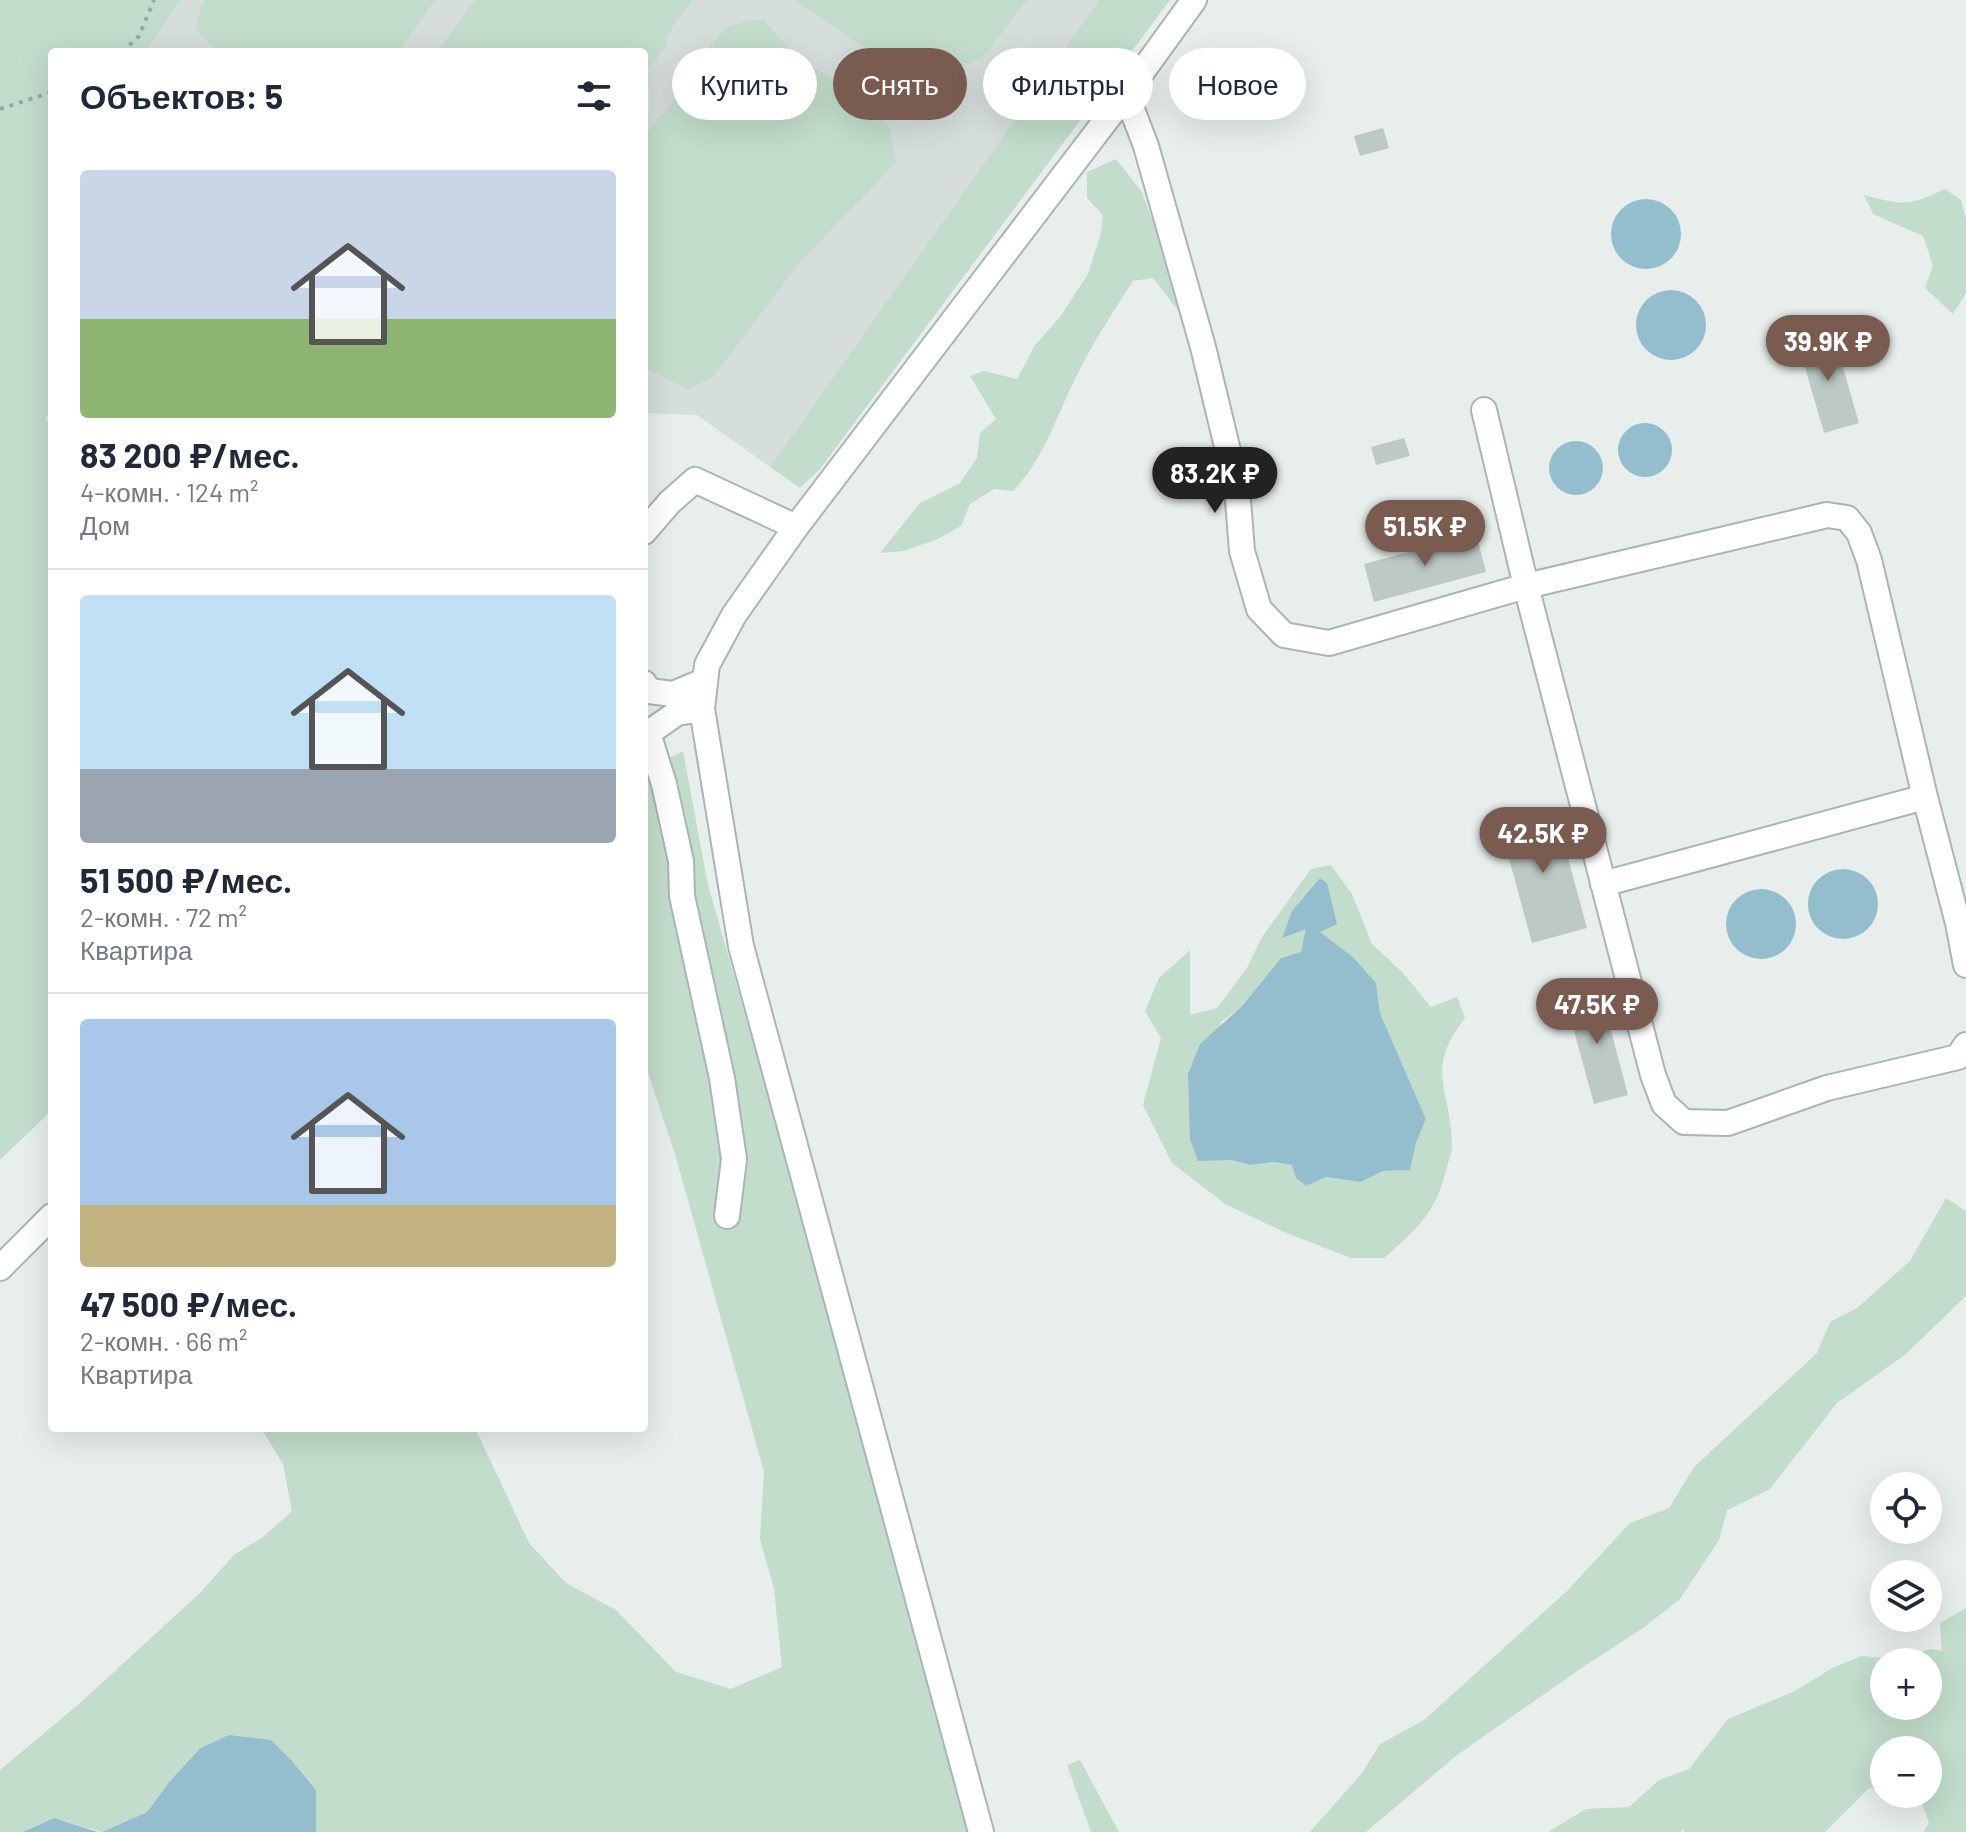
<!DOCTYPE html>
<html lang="ru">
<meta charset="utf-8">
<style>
body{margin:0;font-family:Barlow,sans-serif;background:#f6f6f7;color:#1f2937;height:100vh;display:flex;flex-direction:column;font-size:30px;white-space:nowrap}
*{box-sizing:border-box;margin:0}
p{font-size:26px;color:#747a83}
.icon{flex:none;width:44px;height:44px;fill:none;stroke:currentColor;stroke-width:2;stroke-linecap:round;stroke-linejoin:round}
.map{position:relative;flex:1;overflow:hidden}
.drawer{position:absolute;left:48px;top:48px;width:600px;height:1384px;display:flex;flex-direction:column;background:#fff;border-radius:8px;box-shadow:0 8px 32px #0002}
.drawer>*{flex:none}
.hud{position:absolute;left:672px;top:48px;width:760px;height:72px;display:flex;gap:16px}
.tools{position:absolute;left:1870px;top:1472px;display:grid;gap:16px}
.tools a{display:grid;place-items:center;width:72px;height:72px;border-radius:50%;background:#fff;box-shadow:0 8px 32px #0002;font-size:40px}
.price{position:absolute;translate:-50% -68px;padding:0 18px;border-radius:28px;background:#795b4f;color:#fff;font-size:26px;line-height:52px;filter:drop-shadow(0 2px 4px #0008)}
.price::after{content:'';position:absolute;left:50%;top:48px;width:24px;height:18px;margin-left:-12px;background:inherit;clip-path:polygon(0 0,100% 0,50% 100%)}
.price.active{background:#222;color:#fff}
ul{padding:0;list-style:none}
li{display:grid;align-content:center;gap:16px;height:424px;padding:0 32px}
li+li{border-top:2px solid #e0e1e3}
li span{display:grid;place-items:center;height:248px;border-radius:8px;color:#555}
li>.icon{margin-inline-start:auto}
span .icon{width:144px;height:144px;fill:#fffc;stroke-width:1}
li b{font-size:34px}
h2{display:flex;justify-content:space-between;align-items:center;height:96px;padding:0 32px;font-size:34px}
.tag{padding:0 28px;border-radius:36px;background:#fff;box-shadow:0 8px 32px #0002;font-size:28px;line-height:72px}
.tag.active{background:#795b4f;color:#fff}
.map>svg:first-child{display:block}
.built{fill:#d5dedb}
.green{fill:#c2ddcc;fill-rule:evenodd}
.water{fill:#94bece}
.building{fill:#bcc9c5}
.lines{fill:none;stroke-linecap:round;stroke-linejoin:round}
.minor-casing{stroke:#aab6b3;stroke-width:28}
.path{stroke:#8aafa8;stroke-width:4;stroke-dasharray:4 6;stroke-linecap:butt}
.minor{stroke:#fff;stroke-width:24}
</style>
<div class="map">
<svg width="1966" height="1832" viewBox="0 0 1966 1832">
<rect width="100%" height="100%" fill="#e7eeec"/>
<path class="built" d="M181 0H1099L770 467 697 415 644 413V52H153L148 48Z"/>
<path class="green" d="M0 0H181L148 48 153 52H52V413L46 418 52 430V1110L0 1160Z
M205 0H435L399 52H218L196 29 201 6Z
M475 0H693L672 27 665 48 644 73V52H437Z
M794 0H1027L983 57 944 74 897 70Z
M1099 0H1170L820 469 800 488 770 467Z
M750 20H764L796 56 852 92 889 126 896 162 796 267 714 376 688 389 644 367V136L678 95 697 63 725 28Z
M1116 159 1142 192 1178 289 1180 313 1153 278 1133 281C1113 312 1092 344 1076 377 1056 417 1044 459 1013 491L994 489 970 504 961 526 938 539 903 551 880 553 920 503 960 483 977 458 980 433 996 419 970 376 984 371 1017 379 1035 345 1060 317 1088 274 1101 233 1103 215 1087 198V172Z
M1945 189 1961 200 1966 219V293L1953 314 1925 288 1933 265 1923 236 1873 214 1864 195C1903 205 1907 207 1945 189Z
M683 751 708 885 786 1157 970 1832H316V1790L292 1761 271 1740 198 1749 170 1781 147 1812 102 1832 54 1818 23 1832H0V1770L80 1703 200 1593 234 1555 263 1537 292 1511 283 1464 261 1428H475L529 1543 566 1583 616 1610 676 1672 731 1689 782 1667 774 1589 760 1539 764 1472 675 1154 644 1061V771Z
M1331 865 1352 894 1372 944 1403 973 1431 1007 1457 997 1465 1018C1423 1072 1452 1089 1452 1146 1452 1154 1448 1162 1446 1170 1436 1213 1417 1229 1384 1258H1351L1284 1232 1225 1204 1172 1163 1143 1105 1161 1038 1145 1011 1159 978 1190 950V1015L1217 1008 1247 968 1262 937 1311 869ZM1320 878 1319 932 1353 957 1376 983 1380 1013 1426 1119 1416 1143 1410 1170 1383 1171 1361 1182 1326 1177 1306 1186 1292 1165 1274 1162 1250 1165 1231 1160H1198L1221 1022 1242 1006 1281 958 1301 952 1307 928 1283 937 1293 911Z
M1946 1198 1966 1211V1296L1906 1354 1837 1403 1769 1490 1727 1510 1719 1540 1680 1599 1643 1628 1583 1667 1457 1755 1366 1832H1310L1362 1773 1380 1744 1424 1720 1566 1592 1630 1523 1669 1508 1694 1467 1817 1353 1830 1322 1857 1308 1910 1261Z
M1966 1608V1832H1923L1929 1823 1919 1797 1904 1794H1928V1750H1884V1790L1869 1788 1825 1832H1684L1683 1829 1681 1832H1548L1586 1809 1629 1807 1659 1780 1689 1769 1728 1719 1795 1691 1832 1668 1861 1656 1897 1659 1931 1649 1942 1651 1940 1623ZM1884 1662H1928V1706H1884Z
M1080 1760 1119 1832H1091L1067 1765Z"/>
<path class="water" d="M1611 234a35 35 0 1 1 70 0a35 35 0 1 1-70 0Z
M1636 325a35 35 0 1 1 70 0a35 35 0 1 1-70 0Z
M1618 450a27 27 0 1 1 54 0a27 27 0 1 1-54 0Z
M1549 468a27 27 0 1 1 54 0a27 27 0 1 1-54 0Z
M1808 904a35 35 0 1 1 70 0a35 35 0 1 1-70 0Z
M1320 878 1327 883 1337 924 1320 932 1353 957 1376 983 1380 1013 1426 1119 1416 1143 1410 1170 1383 1171 1361 1182 1326 1177 1306 1186 1296 1178 1292 1165 1274 1162 1250 1165 1231 1160 1198 1161 1190 1139 1188 1074 1200 1044 1242 1006 1281 958 1301 952 1306 929 1282 938 1292 911Z
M1726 924a35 35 0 1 1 70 0a35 35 0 1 1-70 0Z
M229 1735 271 1740 292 1761 316 1790V1832H102L147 1812 170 1781 199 1749Z
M54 1818 98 1832H23Z"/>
<path class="building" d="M1383 128 1389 148 1360 156 1354 136Z
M1833 333 1859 423 1824 433 1798 343Z
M1404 438 1410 456 1376 465 1371 447Z
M1476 534 1486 572 1374 602 1364 564Z
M1554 807 1587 928 1532 943 1499 822Z
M1600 989 1628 1095 1594 1104 1565 998Z"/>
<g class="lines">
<defs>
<path id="minor" d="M1126 94 1146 146 1203 347 1237 488 1242 551 1259 609 1284 635 1329 643 1526 586 1827 515 1847 518 1859 533 1869 560 1925 797
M1484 410 1526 586 1653 1075 1664 1104 1684 1122 1728 1123 1827 1088 1958 1057 1966 1045
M644 532 670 502 695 480 796 527
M644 683 649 691 673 694 704 681
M648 733 664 784 681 861 682 896 722 1078 734 1159 727 1216
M644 736 677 713 702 709
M1603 884 1925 797 1958 923 1966 965
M0 1268 52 1216
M981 1832 741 946 702 709 707 665 734 615 796 527 1126 94 1194 0"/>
</defs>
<use href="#minor" class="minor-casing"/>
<path class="path" d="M122 52 139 36 154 0
M0 109 52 92"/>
<use href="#minor" class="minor"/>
</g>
</svg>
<div class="tools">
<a><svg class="icon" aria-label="locate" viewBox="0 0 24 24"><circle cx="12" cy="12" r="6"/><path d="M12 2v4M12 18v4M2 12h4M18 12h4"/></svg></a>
<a><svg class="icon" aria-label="layers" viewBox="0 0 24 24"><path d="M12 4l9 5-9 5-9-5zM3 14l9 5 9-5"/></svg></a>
<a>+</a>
<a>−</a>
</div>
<b class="price" style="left:1828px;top:383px">39.9K ₽</b>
<b class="price active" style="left:1215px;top:515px">83.2K ₽</b>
<b class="price" style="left:1425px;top:568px">51.5K ₽</b>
<b class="price" style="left:1543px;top:875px">42.5K ₽</b>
<b class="price" style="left:1597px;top:1046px">47.5K ₽</b>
<div class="hud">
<a class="tag">Купить</a>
<a class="tag active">Снять</a>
<a class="tag">Фильтры</a>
<a class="tag">Новое</a>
</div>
<section class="drawer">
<h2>Объектов: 5<svg class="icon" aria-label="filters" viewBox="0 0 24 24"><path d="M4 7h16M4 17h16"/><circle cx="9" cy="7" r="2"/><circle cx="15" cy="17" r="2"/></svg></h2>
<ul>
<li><span style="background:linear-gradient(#c9d6e8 60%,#8fb573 0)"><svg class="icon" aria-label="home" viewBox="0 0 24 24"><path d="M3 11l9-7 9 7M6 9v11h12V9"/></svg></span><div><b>83 200 ₽/мес.</b><p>4-комн. · 124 m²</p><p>Дом</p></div></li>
<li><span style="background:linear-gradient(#bfe0f5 70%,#9aa5b1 0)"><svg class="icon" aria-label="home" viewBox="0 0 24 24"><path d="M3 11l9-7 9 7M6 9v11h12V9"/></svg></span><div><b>51 500 ₽/мес.</b><p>2-комн. · 72 m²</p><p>Квартира</p></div></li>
<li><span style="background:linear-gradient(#a9c7e8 75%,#c2b280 0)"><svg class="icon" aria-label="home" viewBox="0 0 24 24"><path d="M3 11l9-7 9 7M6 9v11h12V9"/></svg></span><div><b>47 500 ₽/мес.</b><p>2-комн. · 66 m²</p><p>Квартира</p></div></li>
</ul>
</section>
</div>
